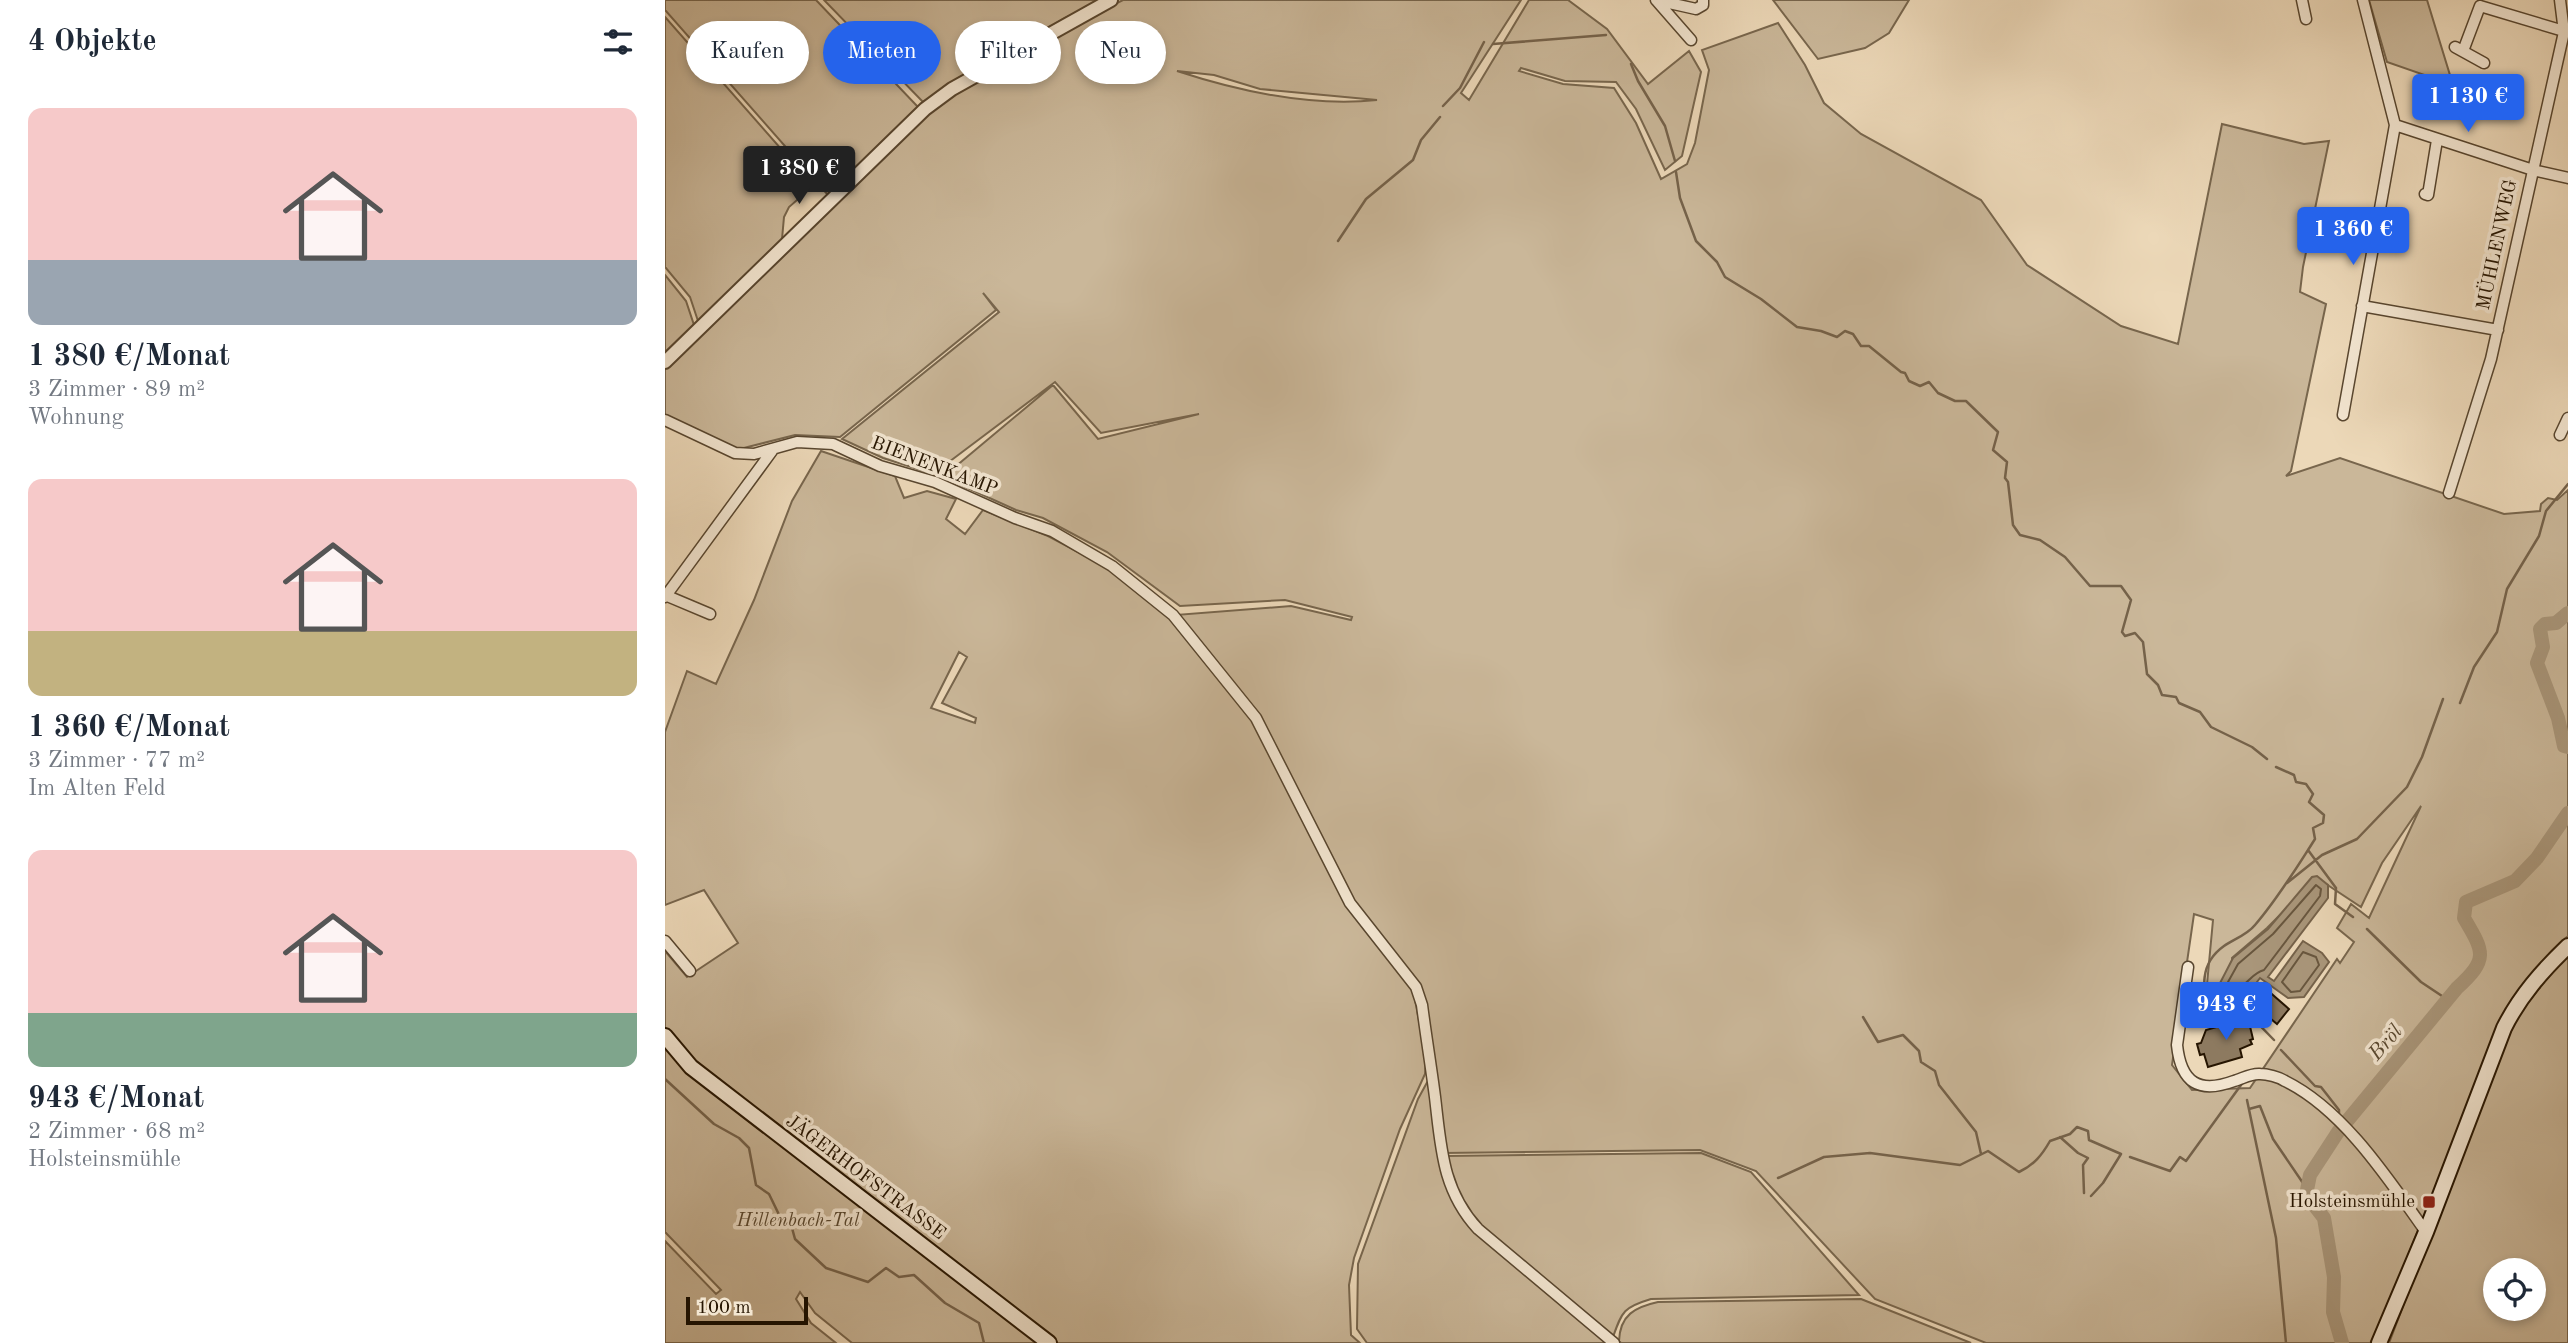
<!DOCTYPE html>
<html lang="de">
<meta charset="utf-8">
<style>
body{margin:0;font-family:"Old Standard TT",serif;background:#f6f6f7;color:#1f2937;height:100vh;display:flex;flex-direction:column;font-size:26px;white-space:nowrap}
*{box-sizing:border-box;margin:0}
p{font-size:23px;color:#747a83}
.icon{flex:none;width:38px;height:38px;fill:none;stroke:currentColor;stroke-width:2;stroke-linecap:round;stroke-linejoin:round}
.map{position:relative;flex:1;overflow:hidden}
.drawer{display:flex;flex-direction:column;background:#fff;width:665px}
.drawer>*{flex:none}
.banner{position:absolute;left:21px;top:21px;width:665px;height:63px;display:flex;gap:14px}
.controls{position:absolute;left:1818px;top:1258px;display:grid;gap:14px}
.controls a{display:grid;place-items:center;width:63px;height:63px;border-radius:50%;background:#fff;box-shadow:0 4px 10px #0003;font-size:35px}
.scale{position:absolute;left:21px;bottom:18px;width:122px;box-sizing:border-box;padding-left:7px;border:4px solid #261501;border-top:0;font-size:19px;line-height:24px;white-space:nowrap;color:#261501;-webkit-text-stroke:5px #f3e6d1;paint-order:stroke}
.price{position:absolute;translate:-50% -60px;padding:0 16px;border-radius:7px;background:#2563eb;color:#fff;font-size:23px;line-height:46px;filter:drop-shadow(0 2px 4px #0008)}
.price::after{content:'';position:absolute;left:50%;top:42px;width:21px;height:16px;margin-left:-10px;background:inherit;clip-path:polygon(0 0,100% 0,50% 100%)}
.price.current{background:#222;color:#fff}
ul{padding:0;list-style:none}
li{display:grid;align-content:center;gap:14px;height:371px;padding:0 28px}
li span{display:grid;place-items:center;height:217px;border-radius:14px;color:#555}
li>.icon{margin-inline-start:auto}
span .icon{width:126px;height:126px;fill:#fffc;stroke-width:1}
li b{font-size:30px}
h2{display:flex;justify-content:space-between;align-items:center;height:84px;padding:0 28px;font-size:30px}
.pill{padding:0 24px;border-radius:32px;background:#fff;box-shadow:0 4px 10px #0003;font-size:24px;line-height:63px}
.pill.current{background:#2563eb;color:#fff}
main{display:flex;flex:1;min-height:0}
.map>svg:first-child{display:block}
.green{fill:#cab799;stroke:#78664d;stroke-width:2;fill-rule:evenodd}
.water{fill:#a9967a;stroke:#75624a;stroke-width:2}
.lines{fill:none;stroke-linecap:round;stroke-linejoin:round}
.shore{stroke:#68563e;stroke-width:2}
.stream{stroke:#75624a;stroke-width:2.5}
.river{stroke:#a9967a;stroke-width:14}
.building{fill:#8d7a60;stroke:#261501;stroke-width:2}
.minor-casing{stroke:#58462f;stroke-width:13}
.tertiary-casing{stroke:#58462f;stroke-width:16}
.secondary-casing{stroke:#261501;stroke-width:18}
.minor{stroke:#f3e6d1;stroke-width:10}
.tertiary{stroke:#f3e6d1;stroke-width:12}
.secondary{stroke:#f3e6d1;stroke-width:14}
.poi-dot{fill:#8f2418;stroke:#f3e6d1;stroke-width:2.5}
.labels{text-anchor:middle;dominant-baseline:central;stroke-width:7;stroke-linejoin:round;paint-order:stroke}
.street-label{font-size:19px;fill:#261501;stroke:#f3e6d1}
.poi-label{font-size:19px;fill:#261501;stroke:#f3e6d1;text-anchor:end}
.park-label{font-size:19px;font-style:italic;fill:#57462f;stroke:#f3e6d1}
.water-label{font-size:21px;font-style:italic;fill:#5a4931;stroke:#f3e6d1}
</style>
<main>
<section class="drawer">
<h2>4 Objekte<svg class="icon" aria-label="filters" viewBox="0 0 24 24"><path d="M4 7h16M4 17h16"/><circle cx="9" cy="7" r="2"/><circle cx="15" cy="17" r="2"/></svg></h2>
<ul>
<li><span style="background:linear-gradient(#f6c9c9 70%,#9aa5b1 0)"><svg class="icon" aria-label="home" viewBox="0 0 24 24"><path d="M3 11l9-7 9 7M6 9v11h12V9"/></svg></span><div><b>1 380 €/Monat</b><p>3 Zimmer · 89 m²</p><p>Wohnung</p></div></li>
<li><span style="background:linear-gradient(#f6c9c9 70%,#c2b280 0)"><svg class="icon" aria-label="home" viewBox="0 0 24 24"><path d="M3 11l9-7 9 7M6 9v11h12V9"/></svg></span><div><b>1 360 €/Monat</b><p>3 Zimmer · 77 m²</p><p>Im Alten Feld</p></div></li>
<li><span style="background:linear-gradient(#f6c9c9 75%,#7fa58c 0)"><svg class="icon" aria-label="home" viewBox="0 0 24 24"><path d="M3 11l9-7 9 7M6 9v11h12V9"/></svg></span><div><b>943 €/Monat</b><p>2 Zimmer · 68 m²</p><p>Holsteinsmühle</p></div></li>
</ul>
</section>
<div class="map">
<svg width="1903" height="1343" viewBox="0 0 1903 1343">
<rect width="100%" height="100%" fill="#ecd8b8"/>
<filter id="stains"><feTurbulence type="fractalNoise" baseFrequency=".00286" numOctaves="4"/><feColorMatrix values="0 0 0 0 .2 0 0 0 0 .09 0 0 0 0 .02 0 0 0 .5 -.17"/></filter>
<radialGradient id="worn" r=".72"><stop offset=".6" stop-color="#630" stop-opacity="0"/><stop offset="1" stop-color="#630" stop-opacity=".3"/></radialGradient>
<path class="green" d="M0 0H151L253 107 163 195 0 10Z
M159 0H438L400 18 258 102Z
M458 0H856L796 93 804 100 864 0H903L942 29 983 84 1024 51 1036 72 1017 156 1000 170 971 109 951 82 900 81 856 68 854 71 898 84 949 88 971 123 996 179 1022 164 1030 143 1044 70 1037 50 1113 23 1140 65 1159 103 1196 134 1316 200 1362 265 1456 326 1513 344 1557 124 1639 144 1664 141 1638 267 1635 292 1661 304 1626 471 1621 476 1675 458 1839 514 1875 511 1876 504 1883 498 1892 500 1903 490V936L1887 951 1868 977 1759 1221 1757 1220 1714 1330 1705 1343H1321L1210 1299 1091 1171 1035 1150 779 1153 761 1007 688 902 596 721 510 615 626 606 686 620 687 617 620 600 515 606 442 552 378 518 351 510 278 477 388 385 433 439 534 414 436 433 390 382 268 474 218 458 177 439 334 312 318 293 331 310 175 437 130 435 71 450 0 417V366L253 121C316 73 388 35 458 0ZM512 71 549 75 595 89 712 100C645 107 576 92 512 71ZM1756 806 1704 918 1686 904 1672 928 1689 942 1675 963 1672 959 1585 1088 1527 1090 1507 1065 1529 914 1548 920 1541 995 1547 1009 1568 965 1567 958 1602 928 1652 878 1696 907 1717 863Z
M1108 0H1244L1224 33 1200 48 1153 59Z
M1704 0H1762L1788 85 1722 62Z
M0 17 146 183 147 187 124 207 119 217 117 239 34 324 25 297 0 267Z
M0 275 21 301 30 328 0 356Z
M156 451 230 476 239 498 262 491 291 499 281 519 300 534 318 510 383 536 436 564 508 618 591 723 681 905 748 989 761 1058 760 1074 735 1129 689 1258 684 1285 686 1335 695 1343H187L150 1313 135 1292 131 1299 146 1323 171 1343H0V1241L51 1294 56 1290 0 1232V951L22 977 73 943 39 890 0 905V732L22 671 51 684 89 600 127 501ZM294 652 302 657 277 703 311 718 310 723 266 708Z
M1903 953V1343H1724L1832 1060 1855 1012ZM1830 1270H1869V1309H1830Z
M765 1077C770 1126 771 1177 798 1219L942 1343H702L692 1329 693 1264 753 1099Z
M1036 1153 1086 1172 1194 1295 986 1299C959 1307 957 1311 948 1337L817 1227 795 1201 780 1156Z
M1196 1299 1306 1343H956L954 1341C955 1315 970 1307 993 1302Z"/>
<path class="water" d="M1652 876 1663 885V898L1603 977 1609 981 1638 941 1657 953 1664 962 1639 997 1623 998 1595 978 1585 991 1572 997 1564 996 1554 985 1568 958 1603 929 1647 877Z"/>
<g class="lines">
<path class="shore" d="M1651 885 1656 889 1655 896 1599 970C1587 973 1583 984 1572 989L1563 986V982L1573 964 1608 934Z
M1638 952 1651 957 1654 965 1635 991 1626 992 1617 982Z"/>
<path class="stream" d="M828 44 941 35
M966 64 973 81 1000 126 1010 161
M778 106 795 88 819 42
M1011 172 1015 198 1031 241 1052 262 1060 277 1096 299 1132 327 1156 331 1172 337 1180 331 1188 334 1196 346H1204L1236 372 1240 373 1244 381 1255 386 1264 382 1273 393 1290 401H1301L1333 432 1328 450 1342 462 1340 478 1343 482 1348 525 1355 535 1375 540 1400 557 1425 586H1456L1466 600 1457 632 1460 636 1470 633 1478 642 1482 674 1493 685 1497 695 1511 697 1514 703 1535 712 1546 727 1587 747 1602 759
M673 241 701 199 748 160 756 140 775 117
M1795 703 1809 667 1832 632 1842 589 1874 536 1881 511 1903 484
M1611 767 1629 775 1631 782 1641 784 1648 794 1644 802 1659 815 1658 823 1648 828 1650 839 1643 850 1671 888 1670 904 1688 917
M1622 883 1657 855 1692 839 1742 787 1757 757 1778 699
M1702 929 1756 982 1783 1000
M1574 1004 1609 1040
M1548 1013C1535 990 1535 963 1559 946 1569 939 1582 935 1590 925 1610 902 1627 875 1643 850
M1198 1017 1213 1042 1238 1035 1254 1051 1256 1062 1270 1071 1274 1085 1311 1132 1316 1154
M1616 1050 1650 1086 1656 1087 1674 1110V1116
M0 1079 49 1124 74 1138 84 1148 91 1185 104 1194 119 1225 127 1228 130 1239 161 1268 203 1282 221 1268 234 1277 249 1275 280 1303 314 1323 319 1343
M1582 1100 1611 1238 1621 1343
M1584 1109 1595 1106 1608 1139 1642 1189
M1395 1137 1413 1153 1423 1158 1418 1165 1419 1193
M1465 1157 1505 1171 1515 1157 1521 1161 1576 1085
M1113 1178 1159 1157 1205 1153 1295 1165 1323 1151 1354 1172C1369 1165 1377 1155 1385 1141L1405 1134 1412 1127 1423 1131 1424 1140 1456 1154 1438 1183 1426 1196"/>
<path class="river" d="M1903 613 1891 623 1880 624 1875 629 1878 647 1872 663 1893 718 1899 746 1903 747
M1677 1343 1668 1312 1669 1277 1659 1218 1641 1195 1645 1175 1673 1132 1792 988C1824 959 1819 952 1799 918L1801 902 1850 881 1872 858 1903 813"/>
</g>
<path class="building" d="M1601 989 1624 1009 1612 1024 1588 1004Z
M1583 1018 1588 1039 1585 1040 1587 1044 1575 1049 1577 1057 1543 1067 1539 1054 1535 1055 1532 1044 1536 1043 1541 1030Z"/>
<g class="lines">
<defs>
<path id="minor" d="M991 0 1031 9 1038 5V0
M991 0 1026 40
M1637 0 1641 19
M1815 6 1902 32
M1790 47 1819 63
M1798 51 1815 6
M1730 125 1868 170 1903 178
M1760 194 1763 195 1772 140
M1697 306 1833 330
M1678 415 1730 125 1698 0
M0 420 70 453 89 454 132 442 168 444 215 466 270 482 350 518 387 531 447 566 508 615 591 718 685 903 751 987 757 1005C761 1036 766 1066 770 1097 776 1147 777 1190 813 1229L949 1343
M1895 435 1903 418
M1784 493 1826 359 1899 32 1895 0
M0 595 45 614
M0 597 107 451
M0 941 25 971
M1523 967 1512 1045C1516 1083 1534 1094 1569 1081 1577 1079 1586 1073 1595 1074 1602 1074 1614 1077 1620 1081 1679 1110 1724 1180 1761 1232"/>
<path id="tertiary" d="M0 362 260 109 287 89 446 0"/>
<path id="secondary" d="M0 1036 26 1067 384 1343
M1714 1343 1761 1232 1839 1028C1855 996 1877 971 1903 946"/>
</defs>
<use href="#minor" class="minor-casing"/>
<use href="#tertiary" class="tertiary-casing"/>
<use href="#secondary" class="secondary-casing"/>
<use href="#minor" class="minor"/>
<use href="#tertiary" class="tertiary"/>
<use href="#secondary" class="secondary"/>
</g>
<rect class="poi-dot" x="1757" y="1195" width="14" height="14" rx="3.5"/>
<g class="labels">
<g class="street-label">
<text transform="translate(1833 245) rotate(-78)">MÜHLENWEG</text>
<text transform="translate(269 467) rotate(21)">BIENENKAMP</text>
<text transform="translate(200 1178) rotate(37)">JÄGERHOFSTRASSE</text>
</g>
<g class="poi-label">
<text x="1750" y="1202">Holsteinsmühle</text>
</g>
<g class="park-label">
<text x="133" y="1221">Hillenbach-Tal</text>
</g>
<g class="water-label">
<text transform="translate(1721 1043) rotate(-49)">Bröl</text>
</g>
</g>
<rect width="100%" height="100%" filter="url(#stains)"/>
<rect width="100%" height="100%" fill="url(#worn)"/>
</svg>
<div class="controls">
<a><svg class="icon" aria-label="locate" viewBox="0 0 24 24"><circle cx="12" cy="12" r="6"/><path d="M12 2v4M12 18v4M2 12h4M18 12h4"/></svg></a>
</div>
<div class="scale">100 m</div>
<b class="price" style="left:1803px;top:134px">1 130 €</b>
<b class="price current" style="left:134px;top:206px">1 380 €</b>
<b class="price" style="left:1688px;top:267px">1 360 €</b>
<b class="price" style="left:1561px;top:1042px">943 €</b>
<div class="banner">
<a class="pill">Kaufen</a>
<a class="pill current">Mieten</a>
<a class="pill">Filter</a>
<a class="pill">Neu</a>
</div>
</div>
</main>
